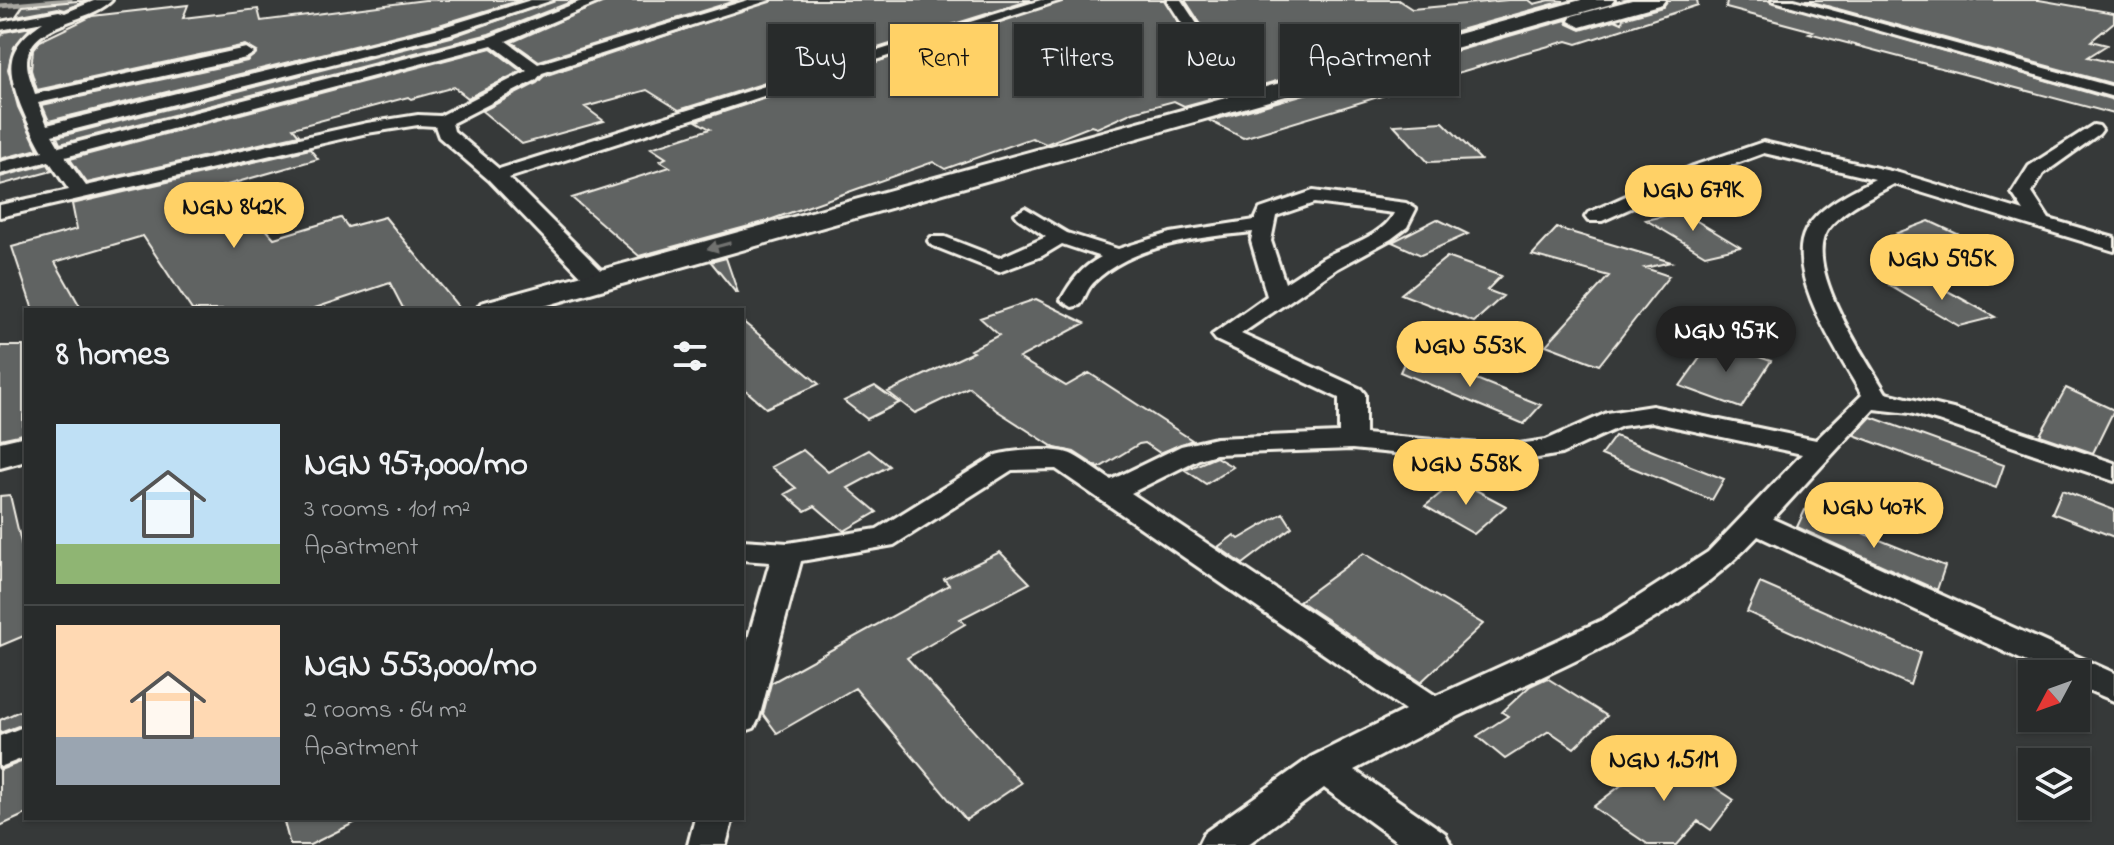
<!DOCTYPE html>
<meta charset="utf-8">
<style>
body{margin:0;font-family:"Indie Flower",sans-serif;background:#343737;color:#f1f3f6;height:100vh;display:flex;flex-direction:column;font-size:30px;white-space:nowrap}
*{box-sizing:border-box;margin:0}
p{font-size:26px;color:#a5a7a9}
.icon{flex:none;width:44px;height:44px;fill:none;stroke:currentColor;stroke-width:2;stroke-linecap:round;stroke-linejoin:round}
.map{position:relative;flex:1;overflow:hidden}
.side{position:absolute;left:24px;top:308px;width:720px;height:512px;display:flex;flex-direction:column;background:#282b2b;border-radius:0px;box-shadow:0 2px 6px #0004,0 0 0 2px #444747}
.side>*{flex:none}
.hud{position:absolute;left:768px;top:24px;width:760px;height:72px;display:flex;gap:16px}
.needle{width:52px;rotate:229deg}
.buttons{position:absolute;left:2018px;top:660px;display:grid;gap:16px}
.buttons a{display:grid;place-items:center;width:72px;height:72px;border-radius:0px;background:#282b2b;box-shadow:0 2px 6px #0004,0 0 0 2px #444747;font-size:40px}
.price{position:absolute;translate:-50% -68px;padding:0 18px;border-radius:28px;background:#ffd166;color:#111;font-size:26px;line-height:52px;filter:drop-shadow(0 2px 4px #0008)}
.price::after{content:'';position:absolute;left:50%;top:48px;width:24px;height:18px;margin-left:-12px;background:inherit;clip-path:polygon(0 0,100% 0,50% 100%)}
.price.selected{background:#222;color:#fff}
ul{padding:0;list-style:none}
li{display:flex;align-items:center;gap:24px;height:200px;padding:0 32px}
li+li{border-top:2px solid #444747}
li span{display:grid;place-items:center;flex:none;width:224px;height:160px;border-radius:0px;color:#555}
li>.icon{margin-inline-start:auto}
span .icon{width:96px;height:96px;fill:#fffc;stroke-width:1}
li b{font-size:34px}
h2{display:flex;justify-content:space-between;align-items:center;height:96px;padding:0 32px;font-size:34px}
.pill{padding:0 28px;border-radius:0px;background:#282b2b;box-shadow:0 2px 6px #0004,0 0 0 2px #444747;font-size:28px;line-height:72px}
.pill.selected{background:#ffd166;color:#111}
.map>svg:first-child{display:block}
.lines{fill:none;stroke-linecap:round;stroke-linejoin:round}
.stream{stroke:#a8a7a1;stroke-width:5}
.building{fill:#616362;stroke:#f4f1e8;stroke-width:2}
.minor-casing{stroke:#f4f1e8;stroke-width:6}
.secondary-casing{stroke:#f4f1e8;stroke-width:6}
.minor{fill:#2a2d2e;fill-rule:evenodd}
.secondary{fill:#2a2d2e;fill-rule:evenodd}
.oneway{fill:#71726f}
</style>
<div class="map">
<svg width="2114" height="845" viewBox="0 0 2114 845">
<rect width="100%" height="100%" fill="#363939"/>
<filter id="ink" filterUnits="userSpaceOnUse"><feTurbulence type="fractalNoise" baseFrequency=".0125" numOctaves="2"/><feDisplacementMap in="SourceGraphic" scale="16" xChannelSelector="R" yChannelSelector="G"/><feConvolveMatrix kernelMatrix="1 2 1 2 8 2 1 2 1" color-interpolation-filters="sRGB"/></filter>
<g filter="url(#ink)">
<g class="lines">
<path class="stream" d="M0 6 70 0"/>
</g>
<path class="building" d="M88 0 65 10 58 8 16 16 23 6Z
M425 0H521L439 25 49 121 42 105 247 61 257 52 245 45 37 90 31 70 33 50 40 41 92 16 188 5 183 18 258 9 261 21Z
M556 0H576L489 34 60 144 57 137 451 37Z
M607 0H738L539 61 512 42Z
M773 0H1031L679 110 647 90 585 107 604 121 522 144 482 111 537 83 544 76Z
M1065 0H1164L1224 95 1184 106 1174 101 1133 112 1097 128 1091 126 1046 144 1032 138 945 169 933 162 764 222 639 256 572 198 670 167 660 161 666 158 651 148 710 129 696 121Z
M1185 0H1398L1412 9 1508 0H1529L1534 4 1550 0 1564 1 1244 90Z
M1668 0H1697L1698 5 1577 44 1567 41 1520 54 1243 138 1210 121 1566 20 1568 24 1581 30 1615 20 1622 23 1623 18 1663 7Z
M1727 0H1768L2114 100V114L1809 33 1813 31 1726 8Z
M1805 0H2039L2114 13V22L2091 41 2107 45 2088 57 2114 63V84Z
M31 27 14 47 8 69 18 107 38 149 0 159V38L4 32Z
M491 48 521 71 468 98 454 87 411 99 408 97 293 128 299 135 87 183 70 159Z
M1443 122 1481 160 1428 162 1394 125Z
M310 149 318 159 220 187 258 230 265 228 274 238 341 218 348 227 385 217 461 310H404L390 283 309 310H192L143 236 55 262 82 310H33L12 247 77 229 72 204Z
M48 164 52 171 0 185V177Z
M1682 212 1740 247 1705 255 1646 220Z
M1437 219 1468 234 1421 255 1392 242Z
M1929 221 1966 238 1935 250 1897 233Z
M1557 228 1671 262 1645 268 1669 276 1599 365 1546 345 1609 276 1532 255Z
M1447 257 1501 276 1487 290 1503 296 1474 322 1401 294Z
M726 258 738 293H736L711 262Z
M1924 278 1995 317 1959 326 1890 286Z
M1036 299 1085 323 1019 358 1066 386 1089 373 1192 440 1160 453 1145 443 1139 444 1099 468 1074 452 1055 448 996 410 969 387 915 413 888 392 973 352 970 350 999 335 980 318Z
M742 321 794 363 819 384 766 408 742 387Z
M1712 341 1771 361 1741 408 1680 386Z
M0 346H23V434L0 439Z
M1409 352 1541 405 1524 424 1400 372Z
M875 386 899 403 867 419 844 401Z
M2066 388 2114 410 2093 453 2040 435Z
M1871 417 2004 465 1996 488 1854 435Z
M1615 436 1724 479 1712 500 1601 455Z
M803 450 828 472 869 450 889 466 848 488 877 512 844 531 815 506 805 511 785 494 796 488 771 467Z
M1216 457 1233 467 1206 484 1185 470Z
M1457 480 1506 506 1474 534 1425 506Z
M2062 490 2114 510V537L2052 513Z
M10 495 26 564V635L0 646V496Z
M1805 510 1945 566 1937 590 1797 527Z
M1283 513 1292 527 1243 564 1218 547 1234 535 1239 539Z
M1000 552 1030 583 960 619 965 624 907 658 1021 783 966 820 855 688 777 733 763 714 771 683 949 585 944 579Z
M1364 553 1483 624 1421 682 1299 601Z
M1760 583 1920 653 1910 685 1747 612Z
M1547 678 1607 716 1574 748 1549 731 1505 759 1477 736 1508 716 1502 712 1530 686Z
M26 708V723L0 733V720Z
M1663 753 1734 800 1711 830 1698 821 1677 845H1649L1593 807Z
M26 760V814L0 826V770Z
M283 818H364L310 845H290Z"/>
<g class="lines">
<defs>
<path id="minor" d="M96 0H112C91 23 28 21 27 63 27 72 32 84 35 94L246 48 254 53 246 58 38 103 47 125 440 28 531 0H553L450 34 52 135 59 147 490 37 584 0H604L506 41 538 64 748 0H770L542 73 536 80 452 123 454 131 499 169 1041 0H1062L509 178 605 274 608 279 605 284H589L489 180 439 137 435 126 418 125 367 133 0 217V205L69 190 49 161 0 174V162L43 151C31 130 7 83 12 60 15 43 30 31 43 22L0 30V22L59 11 65 13ZM492 45 527 71 440 116 418 115 367 123 86 186 65 157Z
M1167 0H1181L1249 102 1247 106H1235Z
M1771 0H1794L2114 87V97Z
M2093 125 2099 126 2102 130 2099 134 2043 174 2032 193 2049 219 2114 238V251L1894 184C1872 196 1843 209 1828 229 1801 266 1867 360 1886 393L1957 410 2114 463V481L1938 421 1910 413 1874 409 1773 519 2114 673V701L2076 685V674H2052L1758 536C1689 611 1593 653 1501 696 1452 719 1403 744 1354 770L1445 833 1451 845H1402L1324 788 1247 845H1198L1204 833 1311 757 1405 710 1056 469 1012 470 894 545 801 561 759 718 754 728 742 732V659L770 562 742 560V540L788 543 877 529 996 455C1013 450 1058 447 1073 455 1086 462 1099 472 1111 480L1181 446 1216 438 1339 433V398L1216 340 1212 335 1267 296 1251 241 1253 232C1202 237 1131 244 1093 283 1087 289 1085 298 1080 305L1072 307 1061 300C1071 281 1082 267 1101 257L1062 244 1042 256 999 272 931 245 928 241 931 237H945L999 258 1046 237 1018 218 1015 214 1025 208 1067 233 1118 249 1170 233 1255 220 1260 209 1313 191 1406 203 1416 209 1407 227 1391 239 1338 268 1241 334 1361 389 1365 394V434L1504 446 1546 440 1607 413 1652 406 1816 440 1862 395C1841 357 1783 273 1806 230 1819 206 1852 191 1875 179L1764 153 1707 174 1602 221H1588L1585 217 1588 213 1693 166 1763 142 1899 173 2024 211 2012 193 2029 166ZM1314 203 1394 213C1384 236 1344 246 1323 258 1310 266 1298 275 1285 283L1271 241 1276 216ZM1652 422 1802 454 1708 552 1602 620 1436 696 1131 493 1199 459 1216 454 1352 449 1504 464 1561 454 1622 426Z
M26 726V757L0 767V736Z
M695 818H733L726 845H688Z"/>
<path id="secondary" d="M1581 0H1614L1611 4 530 310H476L481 303Z
M1632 0H1665L1662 4 1580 27 1569 21 1572 16Z
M26 436V461L0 468V442Z"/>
</defs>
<use href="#minor" class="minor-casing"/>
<use href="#secondary" class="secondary-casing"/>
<use href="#minor" class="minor"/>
<use href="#secondary" class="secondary"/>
</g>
<defs><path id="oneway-solid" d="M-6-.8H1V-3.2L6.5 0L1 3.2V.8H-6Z" transform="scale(2)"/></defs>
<use class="oneway" href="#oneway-solid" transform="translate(719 246) rotate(165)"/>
</g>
</svg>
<div class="buttons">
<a><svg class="needle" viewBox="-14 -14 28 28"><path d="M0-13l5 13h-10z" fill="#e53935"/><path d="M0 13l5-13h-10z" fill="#a5a7a9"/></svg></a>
<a><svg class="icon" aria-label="layers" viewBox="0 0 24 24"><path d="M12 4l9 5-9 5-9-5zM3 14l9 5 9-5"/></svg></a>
</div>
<b class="price" style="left:1693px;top:233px">NGN 679K</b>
<b class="price" style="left:234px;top:250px">NGN 842K</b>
<b class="price" style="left:1942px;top:302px">NGN 595K</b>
<b class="price selected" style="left:1726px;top:374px">NGN 957K</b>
<b class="price" style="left:1470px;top:389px">NGN 553K</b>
<b class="price" style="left:1466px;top:507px">NGN 558K</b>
<b class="price" style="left:1874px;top:550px">NGN 407K</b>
<b class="price" style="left:1664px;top:803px">NGN 1.51M</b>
<div class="hud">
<a class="pill">Buy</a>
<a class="pill selected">Rent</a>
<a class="pill">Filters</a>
<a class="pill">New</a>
<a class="pill">Apartment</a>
</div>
<section class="side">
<h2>8 homes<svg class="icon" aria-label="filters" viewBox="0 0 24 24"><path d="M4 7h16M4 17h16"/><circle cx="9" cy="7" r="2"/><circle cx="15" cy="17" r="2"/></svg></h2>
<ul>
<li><span style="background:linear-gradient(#bfe0f5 75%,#8fb573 0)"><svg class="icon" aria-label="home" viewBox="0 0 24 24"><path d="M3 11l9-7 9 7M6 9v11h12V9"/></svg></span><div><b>NGN 957,000/mo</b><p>3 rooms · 101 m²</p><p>Apartment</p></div></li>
<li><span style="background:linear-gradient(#ffd9b3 70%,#9aa5b1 0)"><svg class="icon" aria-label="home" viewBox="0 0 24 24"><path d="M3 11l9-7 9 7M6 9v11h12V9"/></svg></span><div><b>NGN 553,000/mo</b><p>2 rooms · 64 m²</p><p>Apartment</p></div></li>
</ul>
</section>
</div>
